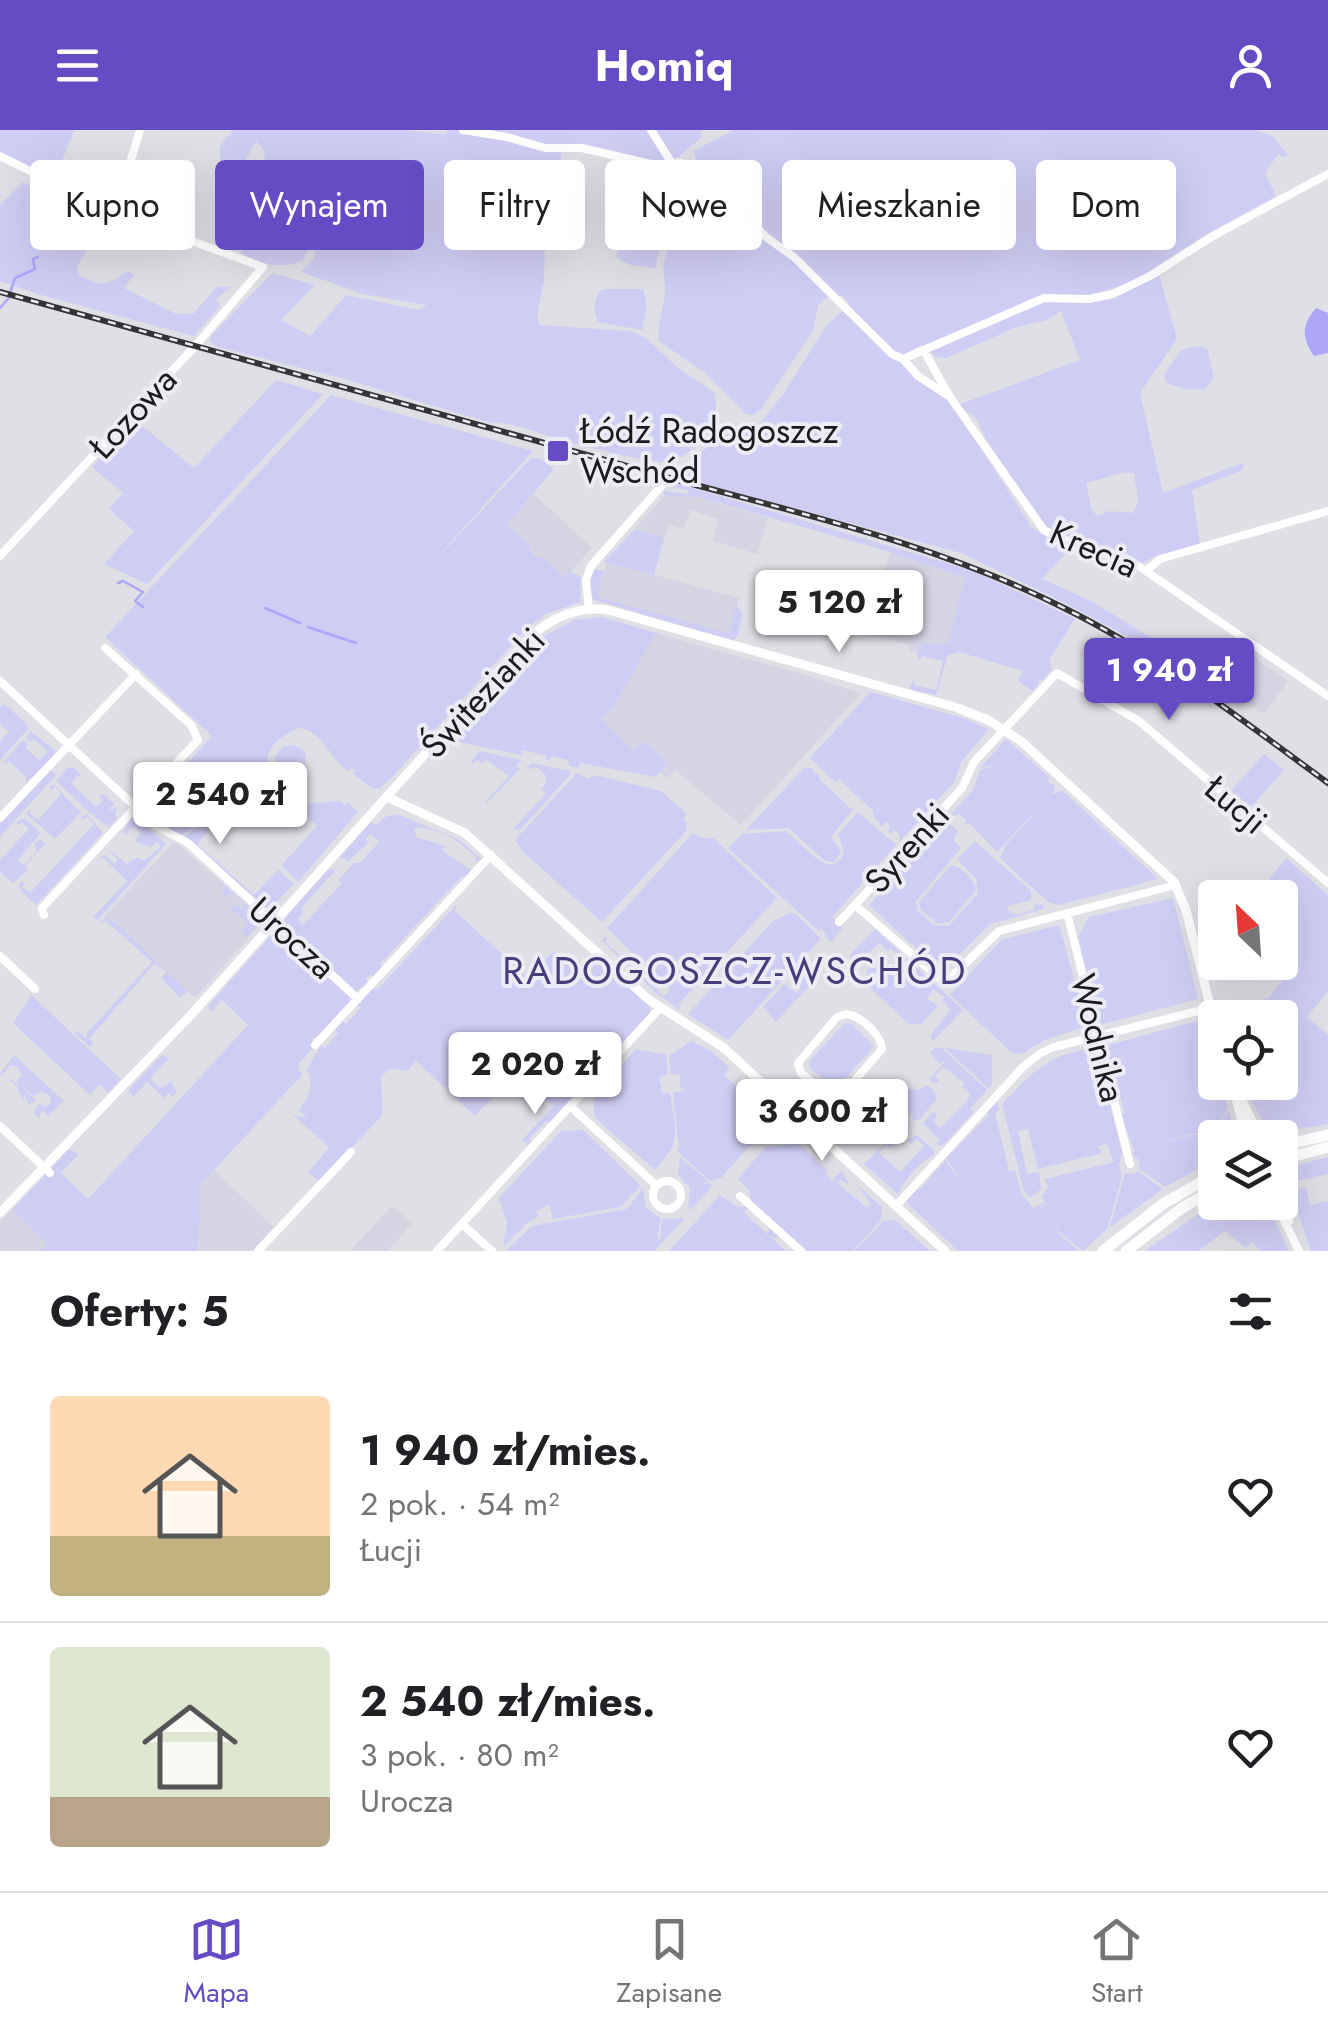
<!DOCTYPE html>
<html lang="pl">
<meta charset="utf-8">
<style>
body{margin:0;font-family:Jost,sans-serif;background:#f6f6f6;color:#202124;height:100vh;display:flex;flex-direction:column;font-size:38px;white-space:nowrap}
*{box-sizing:border-box;margin:0}
p{font-size:32px;color:#757577}
.icon{flex:none;width:55px;height:55px;fill:none;stroke:currentColor;stroke-width:2;stroke-linecap:round;stroke-linejoin:round}
.map{position:relative;height:1121px;overflow:hidden}
.panel{display:flex;flex-direction:column;background:#fff;flex:1}
.panel>*{flex:none}
.top-card{position:absolute;left:30px;top:30px;width:1270px;height:90px;display:flex;gap:20px}
.needle{width:65px;rotate:335deg}
.fabs{position:absolute;left:1198px;top:750px;display:grid;gap:20px}
.fabs a{display:grid;place-items:center;width:100px;height:100px;border-radius:10px;background:#fff;box-shadow:0 10px 40px #0002;font-size:50px}
.price{position:absolute;translate:-50% -85px;padding:0 22px;border-radius:10px;background:#fff;color:#222;font-size:32px;line-height:65px;filter:drop-shadow(0 2px 5px #0008)}
.price::after{content:'';position:absolute;left:50%;top:60px;width:30px;height:22px;margin-left:-15px;background:inherit;clip-path:polygon(0 0,100% 0,50% 100%)}
.price.selected{background:#654cc5;color:#fff}
ul{padding:0;list-style:none}
li{display:flex;align-items:center;gap:30px;height:250px;padding:0 50px}
li+li{border-top:2px solid #e0e0e0}
li span{display:grid;place-items:center;flex:none;width:280px;height:200px;border-radius:10px;color:#555}
li>.icon{margin-inline-start:auto}
span .icon{width:120px;height:120px;fill:#fffc;stroke-width:1}
li b{font-size:42px}
h2{display:flex;justify-content:space-between;align-items:center;height:120px;padding:0 50px;font-size:42px}
.pill{padding:0 35px;border-radius:10px;background:#fff;box-shadow:0 10px 40px #0002;font-size:35px;line-height:90px}
.pill.selected{background:#654cc5;color:#fff}
header{display:flex;justify-content:space-between;align-items:center;height:130px;padding:0 50px;background:#654cc5;color:#fff;font-size:45px;font-weight:700}
.tabs{display:flex;justify-content:space-around;align-items:center;height:140px;border-top:2px solid #e0e0e0;background:#fff;font-size:28px;color:#757577}
.tabs a{display:grid;justify-items:center;gap:5px}
.tabs .selected{color:#654cc5}
.map>svg:first-child{display:block}
.built{fill:#d5d4e3}
.green{fill:#d0cdf4;fill-rule:evenodd}
.water{fill:#afa6fa}
.lines{fill:none;stroke-linecap:round;stroke-linejoin:round}
.stream{stroke:#afa6fa;stroke-width:2.5}
.minor{stroke:#fff;stroke-width:8}
.tertiary{stroke:#fff;stroke-width:9}
.primary{stroke:#fff;stroke-width:11}
.rail-casing{stroke:#343436;stroke-width:6}
.rail{stroke:#ececf4;stroke-width:2.5;stroke-dasharray:8;stroke-linecap:butt}
.poi-dot{fill:#654cc5;stroke:#ececf4;stroke-width:4}
.labels{text-anchor:middle;dominant-baseline:central;stroke-width:8;stroke-linejoin:round;paint-order:stroke}
.street-label{font-size:35px;fill:#1b1b1d;stroke:#ececf4}
.poi-label{font-size:35px;fill:#1b1b1d;stroke:#ececf4;text-anchor:start}
.neighbourhood-label{font-size:38px;letter-spacing:2.5px;fill:#463d7a;stroke:#ececf4}
</style>
<header><svg class="icon" aria-label="menu" viewBox="0 0 24 24"><path d="M4 6h16M4 12h16M4 18h16"/></svg>Homiq<svg class="icon" aria-label="person" viewBox="0 0 24 24"><circle cx="12" cy="8" r="4"/><path d="M4 21q1-7 8-7t8 7"/></svg></header>
<div class="map">
<svg width="1328" height="1121" viewBox="0 0 1328 1121">
<rect width="100%" height="100%" fill="#dfdfe6"/>
<path class="built" d="M534 364 592 418 565 448 541 426 538 428 507 395Z
M664 366 698 367 768 388 757 424 713 411 719 389 691 380 684 399 669 395 664 408 635 398Z
M890 422 965 448 951 508 944 515 925 512 914 522 909 521 910 516 867 503Z
M607 432 739 468 728 503 596 467Z
M655 503 798 543 861 563 741 695 675 640 667 648 660 643 668 634 643 612 635 621 601 590 614 575Z
M1247 522 1288 551 1264 584 1222 555Z
M175 711 263 791 195 868 105 786Z
M214 1040 274 1097 253 1121H199V1056Z
M392 1076 412 1093 388 1121H350Z
M12 1080 47 1114 41 1121H0V1092Z"/>
<path class="green" d="M0 0H74L55 49 0 23Z
M233 0H405L446 5 448 0H700L702 7 678 27 667 31 672 74 655 138 630 135 616 127 645 30 570 16 561 23 560 62 545 111 544 152 537 186 539 195 630 201 646 208 679 239 714 262C724 297 696 315 673 334 636 329 598 320 562 310 539 305 514 291 491 293L341 248 218 217 209 211 211 206 272 143 315 155 281 190 310 206 346 165 419 180 427 175 363 164 301 142 313 130 318 111 313 110 302 131C284 139 255 135 240 122L256 108 265 21 256 11 234 52 219 45 221 31 219 17Z
M734 0H1255L1273 6 1288 25 1282 28 1279 23 1265 43 1276 66 1207 104 1134 151 1092 165 1091 172 1121 164 1159 144 1177 209 1140 263 1163 363 1240 334 1245 335 1241 341 1192 360 1200 415 1153 427 1141 434 1124 422 1052 401 1042 393 986 309 976 288 958 275 1080 230 1061 181 1047 190 1017 197 946 228 937 227 921 215 905 224 904 234 917 250 948 268 1032 398 1069 420 1042 449 1091 471 1157 511 1158 519 1155 521 1055 468 961 423 679 347 684 338 719 307 760 293 784 263 827 195 850 174 842 166H828L818 175 813 201 761 279 753 285 746 284 705 243 659 211C657 194 663 181 665 164 666 154 662 143 664 132 670 101 690 72 675 41L677 36 693 35 696 27 693 21ZM1125 342 1134 344C1135 359 1143 370 1132 383L1109 381 1098 386 1092 381 1086 353Z
M23 52 43 63C47 97 74 78 91 112L77 137 79 145C102 159 108 155 128 141L134 145 124 158 176 184H193L217 157 232 156 216 169 220 176 194 206 37 164 0 151V75Z
M603 159H643L647 175 642 200 598 192C593 180 593 167 603 159Z
M1197 216 1207 218 1214 248 1205 259 1189 260 1166 253 1164 244 1181 220Z
M276 250 323 264 147 454 104 434 134 401 109 379 123 363 92 337 136 291 194 338Z
M331 265 533 321 412 455 531 328 541 329 554 339 507 395 531 416 529 420 537 428 541 426 564 447 570 442 581 447 580 472 546 484 527 498 393 646 380 658H372L353 644 355 641 351 638 348 641C330 630 323 600 298 598 279 607 262 619 269 642H258L230 673 182 705 163 698 143 678 145 675 164 693 184 698 194 690 162 661 212 606 105 507Z
M672 352 974 441 1075 489 1049 530 1052 539 1043 550H1038L1039 554 1033 561 1018 551 1023 541 959 522 948 525 936 565 912 560 910 557 913 549 914 555 936 560 943 531 922 526 920 530 916 523 923 512 941 515 949 511 965 448 890 422 699 367 664 366 663 361 688 364V360L669 356Z
M635 399 664 408 654 445 604 432Z
M593 439 604 440 597 467 728 503 736 475 743 483 737 507 732 511C682 497 642 483 594 470L591 468 589 452Z
M601 487 673 508 655 504 614 576 601 590 634 621 644 611 668 634 655 647 580 633 578 638 570 636 568 630 551 626 549 631 546 630 547 626 523 620 521 625 450 610 542 507 574 490Z
M870 562 963 588 989 599 961 632 955 651 900 711 899 704 894 699 892 704 888 701 890 695 885 691 883 697 873 686 874 682 839 649 835 652 810 628Z
M5 574 27 595 28 599 0 630V611L9 602 0 594V577Z
M30 601 54 619 55 624 26 653V647L9 631 5 634 3 632 23 610 28 614 26 618 39 630 48 622 34 609 30 612 26 608Z
M1006 609 1050 648 1047 652 1054 654 1055 659 1050 665 1062 660 1158 749 1059 775 1048 772 1000 728 1006 715 1043 673 997 722 969 693 964 695 967 691 958 683 954 686 951 684 973 660 980 640 1002 633 980 638Z
M294 615 305 622 306 641 285 645 276 637 275 627 283 617Z
M479 621 521 630 516 636 520 639 487 673 486 671 509 646 486 629 482 634 477 630 473 634 471 632Z
M1264 624 1284 640 1251 677 1231 661Z
M532 633 570 641V645L520 700 513 699 546 664 541 659 546 654 545 644 538 638 524 639Z
M73 637 83 647 77 646 71 653 96 677 103 671 99 667 103 664 114 674 108 682 117 677 115 686 118 687 109 697 93 686 100 685 91 684 56 651 67 638Z
M804 638H811L820 647 819 649 850 678H854L831 707 841 721 834 732 825 731 789 698 746 700Z
M50 639 56 645 0 707V692Z
M577 643 588 649 595 645 661 661 687 684 683 689 687 693 686 701 602 792 523 722 515 710Z
M259 644 271 645 304 674 340 671 346 677 347 671 358 682 298 752 282 735 317 696Z
M53 654 81 682 55 709 26 684 31 678 30 684 38 690 61 664 55 657 51 660 49 658Z
M231 675 197 714 254 765 278 740 294 754 269 780 184 706Z
M858 682 896 715 832 787 843 797 833 811H829L822 799 819 801 728 718 742 704 786 701C801 712 832 755 844 722L838 704Z
M87 684 103 703 36 775 21 761 19 755 22 751 25 754 22 757 30 763 94 694 87 687 83 690 81 687Z
M399 685 458 709 482 729 475 733 476 727C458 711 439 696 414 698L416 707 445 716 442 720 472 741 466 749 462 746 380 834 383 837 373 848 370 845 366 849 369 853 356 861 284 794 285 788 329 739H334L335 744 331 745 302 777 303 783 298 789 303 795 341 754 339 749 354 733H360L379 712 370 704 366 709 368 713 348 731 340 727 371 692 375 695 387 686Z
M133 687 138 688 166 714 97 791 93 787 127 751 101 726 105 725 114 734 118 730 107 718 127 734 138 727 144 731 161 716 157 711 151 717 134 711 141 703 134 696 126 704 122 702Z
M20 689H25L41 703 18 730 24 735 37 721 34 715 40 709 45 714 25 736 28 740 13 753 0 742V730L29 699 22 692 19 695 16 693Z
M946 690 958 701 953 710 961 718 916 771 917 780 933 795 949 796 978 763 976 749 957 729 975 711 1031 761V770L1008 776 1010 786 1011 780 1014 785 1034 780V774L1044 775 1043 779 990 794 942 842 869 775Z
M693 703 702 708H713L777 768 679 874 680 880 655 862 602 811 605 806 608 808 605 812 664 866 670 860 607 798Z
M184 719 262 788 248 807 241 801 247 793 231 779 236 775 241 779 245 774 231 762 226 767 221 763 226 757Z
M1286 728 1328 765V861L1307 887 1328 905V994C1266 1003 1271 1013 1244 953L1280 952V888L1221 887 1216 871 1217 887 1213 870 1216 868 1222 879 1269 868 1282 851 1277 833 1280 832V768L1259 767 1258 764Z
M951 735C961 736 974 749 976 760L949 792 939 794 921 780 919 772Z
M1173 768 1198 869 1103 894 1099 892 1078 807 1089 787Z
M457 774 455 781 527 847 554 821 577 843 588 830 584 826 592 824 649 876 650 882 550 994 546 991 529 1009 531 1014 521 1011 554 976 516 942 475 986 416 931 407 941 391 938 381 947 383 983 380 988 320 1051 308 1043 329 1017 293 985 307 988 299 980C309 966 315 956 307 940L321 915 325 918 338 903 334 899 342 891 346 894 361 878 357 874 373 857 377 860Z
M790 783 796 784 821 809 790 842 780 846V853L728 910 688 884 773 791Z
M106 787 123 799 188 862 180 867 161 848 166 842 155 833 89 909 93 914 90 917 75 903 77 901 87 909 86 904 152 832 106 791 100 794Z
M1059 795 1087 896 1045 910 1021 924H1013L950 865 1001 810Z
M875 799 963 880 933 911 930 906 950 880 942 870 944 867 933 859 927 869 938 876 921 894H909L867 855V840L881 824 891 835 899 828 891 818 887 821 880 813 853 836 849 832 850 825Z
M277 803 350 867 349 873 318 906 312 909 314 917 299 933 298 939 303 944 200 1055 198 1121H40L47 1114 12 1080 69 1019 79 1024 61 1043 88 1069 248 895 222 870 211 882 208 876 272 804Z
M802 840 810 847 811 854 776 892 763 877 784 854 797 863 801 858 792 846Z
M31 865 121 949 108 963 100 954 90 965 13 893Z
M1197 891 1200 898 1206 897 1215 930V952L1222 955 1228 978 1217 996 1229 981 1236 1007H1225L1215 998 1147 1016 1214 1000 1223 1007 1215 1008V1030L1165 1057 1139 1039 1140 1031 1131 1023 1134 1020 1121 985 1125 983 1105 916Z
M850 893 874 916 840 955 831 957 809 937V931L844 894Z
M691 911 711 921 729 937 725 946 745 964 742 968 746 974H755L757 996 748 995 744 1003 747 1005 758 1001 757 1008 721 1048 710 1051 677 1021 679 1018 673 963 685 960 680 958V944L671 945 669 926Z
M935 917 942 918 987 960 971 978 973 983 942 1016 936 1014 939 1010 924 994 921 996 933 981 937 986 934 991 940 998 967 971 970 964 962 957 964 953 943 937 935 946 939 950 935 954 929 950 947 929 940 934 930 923Z
M945 918 992 925V955L989 959Z
M636 919 666 925 668 944 659 948 663 964 670 962C675 1002 684 1009 655 1040L594 987V966Z
M1093 919 1100 955 1106 959 1122 1023 1119 1035 1122 1047 1107 1099 1083 1121 1060 1103 1055 1093 1059 1104 1079 1121H958L906 1072 916 1058 920 1060 945 1030 965 1056 946 1028 989 985 986 981 996 971 1000 979 995 983 1009 1041 1015 1040 1021 1063 1033 1078 1038 1075 1045 1079 1039 1073 1047 1075 1041 1067 1048 1057 1045 1049 1114 1032 1107 1014 1098 1016 1102 1023 1038 1039 1028 999 1018 1001 1027 1044 1039 1042 1041 1059 1030 1068 1024 1061 1002 974C1029 945 1051 922 1093 919Z
M14 925 64 971 48 986 42 980 39 988 34 983 38 973 45 977 51 973 49 965 40 961 34 966 23 958 36 971 26 976 28 972 23 963 25 974 17 957 7 947 21 957 16 950 22 946 18 937 10 935 2 946 0 944Z
M162 925 169 928 150 949 161 958 171 951 177 962 173 967 168 963 164 968 147 952 133 967 128 960Z
M927 955 935 961 936 970 919 990 911 991 914 987 901 975 898 978 896 970 906 959 918 960Z
M583 1000 641 1056 620 1077 553 1089 549 1075 536 1081 539 1086 526 1094 503 1117 507 1092 499 1068 561 1001Z
M917 1005 934 1020V1025C917 1033 906 1049 898 1064L864 1034 889 1010 894 1014 890 1018 886 1014 879 1023 900 1042 924 1016 917 1009 911 1014 907 1010Z
M795 1014H799L828 1041 826 1044 836 1054 833 1049 842 1041 848 1052 847 1054 840 1049 838 1054 866 1077 871 1074 855 1053 882 1077 881 1090 853 1121H807L751 1071 749 1060 738 1049 765 1017Z
M680 1027 708 1051 701 1055 709 1053 712 1056 691 1080 688 1077 690 1058 678 1044Z
M1328 1027V1044L1287 1053 1283 1039Z
M1138 1041 1163 1059 1110 1097 1125 1043 1132 1044Z
M1306 1057 1310 1075 1328 1071V1121H1311L1291 1062Z
M643 1058 646 1078 661 1089 657 1107 660 1110 662 1089 685 1088 654 1121H506L532 1096 627 1079Z
M720 1065 738 1077H748L744 1083 767 1104 770 1097 779 1105 775 1109 769 1105 786 1121H669Z
M1215 1073H1266L1289 1121H1261L1252 1112 1246 1118 1225 1101 1198 1121H1144Z
M895 1090 930 1121H855L883 1091Z"/>
<path class="water" d="M1316 178 1328 183V223L1314 226C1301 208 1302 194 1316 178Z"/>
<g class="lines">
<path class="stream" d="M0 178 8 169 15 148 35 139 33 129 38 127
M118 453 123 451 143 462 135 471 143 477
M265 478 300 493
M308 497 356 513"/>
<path class="minor" d="M463 0 507 7 545 18H582L655 35 681 33 700 41 728 66 766 107 794 127 892 224 903 229 1044 168 1089 169 1113 164 1150 146 1213 106 1328 44
M651 0 673 35
M0 26 115 83 263 137 197 214 0 426
M115 83 140 0
M903 229 918 246 950 267 924 221
M950 267 1044 400C1074 419 1110 420 1140 437L1328 566
M1146 441 1160 429 1328 381
M589 479 586 450 591 436 671 345
M0 551 156 696 188 713 358 869
M0 688 136 544
M1176 755 999 801 945 853 855 775 962 658 974 632 1057 543 1139 591 1328 753
M1067 783 1130 1034
M44 785 42 778 198 610 191 595 105 518
M839 792 855 775
M0 826 35 859
M846 884C861 886 881 904 882 919L842 965 831 968 801 943 798 933 837 887Z
M315 915 491 725
M570 976 656 1055
M791 980 814 955
M0 996 50 1043
M653 1065a14 14 0 1 1 28 0a14 14 0 1 1-28 0Z
M1280 1056 1289 1091
M740 1066 801 1121
M1275 1072 1299 1121
M897 1075 1022 938 1039 924 1054 917 1210 878
M462 1094 492 1121
M258 1121 351 1022
M437 1121 660 878"/>
<path class="tertiary" d="M387 667 465 703 648 869 724 918 945 1121
M1233 952 1260 1008
M1234 960 1246 1008
M0 1083 190 886 530 507C551 488 579 475 608 480L955 577 988 590 1021 611 1174 752 1186 780 1215 895"/>
<path class="primary" d="M1280 1016 1328 1005
M1280 1030 1328 1017
M1103 1121 1163 1074 1215 1044
M1126 1121 1182 1078 1215 1059"/>
<defs>
<path id="rail" d="M0 162C216 221 432 282 648 342 788 381 934 412 1064 478 1159 525 1243 591 1328 653"/>
</defs>
<use href="#rail" class="rail-casing"/>
<use href="#rail" class="rail"/>
</g>
<rect class="poi-dot" x="546" y="309" width="24" height="24" rx="5"/>
<g class="labels">
<g class="street-label">
<text transform="translate(133 283) rotate(-47)">Łozowa</text>
<text transform="translate(1094 419) rotate(24)">Krecia</text>
<text transform="translate(483 563) rotate(-47)">Świtezianki</text>
<text transform="translate(1236 675) rotate(40)">Łucji</text>
<text transform="translate(907 718) rotate(-48)">Syrenki</text>
<text transform="translate(292 808) rotate(42)">Urocza</text>
<text transform="translate(1098 908) rotate(76)">Wodnika</text>
</g>
<g class="poi-label">
<text x="580" y="301">Łódź Radogoszcz<tspan x="580" dy="40">Wschód</tspan></text>
</g>
<g class="neighbourhood-label">
<text x="735" y="840">RADOGOSZCZ-WSCHÓD</text>
</g>
</g>
</svg>
<div class="fabs">
<a><svg class="needle" viewBox="-14 -14 28 28"><path d="M0-13l5 13h-10z" fill="#e53935"/><path d="M0 13l5-13h-10z" fill="#757577"/></svg></a>
<a><svg class="icon" aria-label="locate" viewBox="0 0 24 24"><circle cx="12" cy="12" r="6"/><path d="M12 2v4M12 18v4M2 12h4M18 12h4"/></svg></a>
<a><svg class="icon" aria-label="layers" viewBox="0 0 24 24"><path d="M12 4l9 5-9 5-9-5zM3 14l9 5 9-5"/></svg></a>
</div>
<b class="price" style="left:839px;top:525px">5 120 zł</b>
<b class="price selected" style="left:1169px;top:593px">1 940 zł</b>
<b class="price" style="left:220px;top:717px">2 540 zł</b>
<b class="price" style="left:535px;top:987px">2 020 zł</b>
<b class="price" style="left:822px;top:1034px">3 600 zł</b>
<div class="top-card">
<a class="pill">Kupno</a>
<a class="pill selected">Wynajem</a>
<a class="pill">Filtry</a>
<a class="pill">Nowe</a>
<a class="pill">Mieszkanie</a>
<a class="pill">Dom</a>
</div>
</div>
<section class="panel">
<h2>Oferty: 5<svg class="icon" aria-label="filters" viewBox="0 0 24 24"><path d="M4 7h16M4 17h16"/><circle cx="9" cy="7" r="2"/><circle cx="15" cy="17" r="2"/></svg></h2>
<ul>
<li><span style="background:linear-gradient(#ffd9b3 70%,#c2b280 0)"><svg class="icon" aria-label="home" viewBox="0 0 24 24"><path d="M3 11l9-7 9 7M6 9v11h12V9"/></svg></span><div><b>1 940 zł/mies.</b><p>2 pok. · 54 m²</p><p>Łucji</p></div><svg class="icon" aria-label="heart" viewBox="0 0 24 24"><path d="M12 20l-8-8c-3-5 5-10 8-4 3-6 11-1 8 4z"/></svg></li>
<li><span style="background:linear-gradient(#dfe7d0 75%,#b9a48a 0)"><svg class="icon" aria-label="home" viewBox="0 0 24 24"><path d="M3 11l9-7 9 7M6 9v11h12V9"/></svg></span><div><b>2 540 zł/mies.</b><p>3 pok. · 80 m²</p><p>Urocza</p></div><svg class="icon" aria-label="heart" viewBox="0 0 24 24"><path d="M12 20l-8-8c-3-5 5-10 8-4 3-6 11-1 8 4z"/></svg></li>
</ul>
</section>
<nav class="tabs">
<a class="selected"><svg class="icon" aria-label="map" viewBox="0 0 24 24"><path d="M3 6l6-2 6 2 6-2v14l-6 2-6-2-6 2zM9 4v14M15 6v14"/></svg>Mapa</a>
<a><svg class="icon" aria-label="saved" viewBox="0 0 24 24"><path d="M7 4h10v16l-5-4-5 4z"/></svg>Zapisane</a>
<a><svg class="icon" aria-label="home" viewBox="0 0 24 24"><path d="M3 11l9-7 9 7M6 9v11h12V9"/></svg>Start</a>
</nav>
